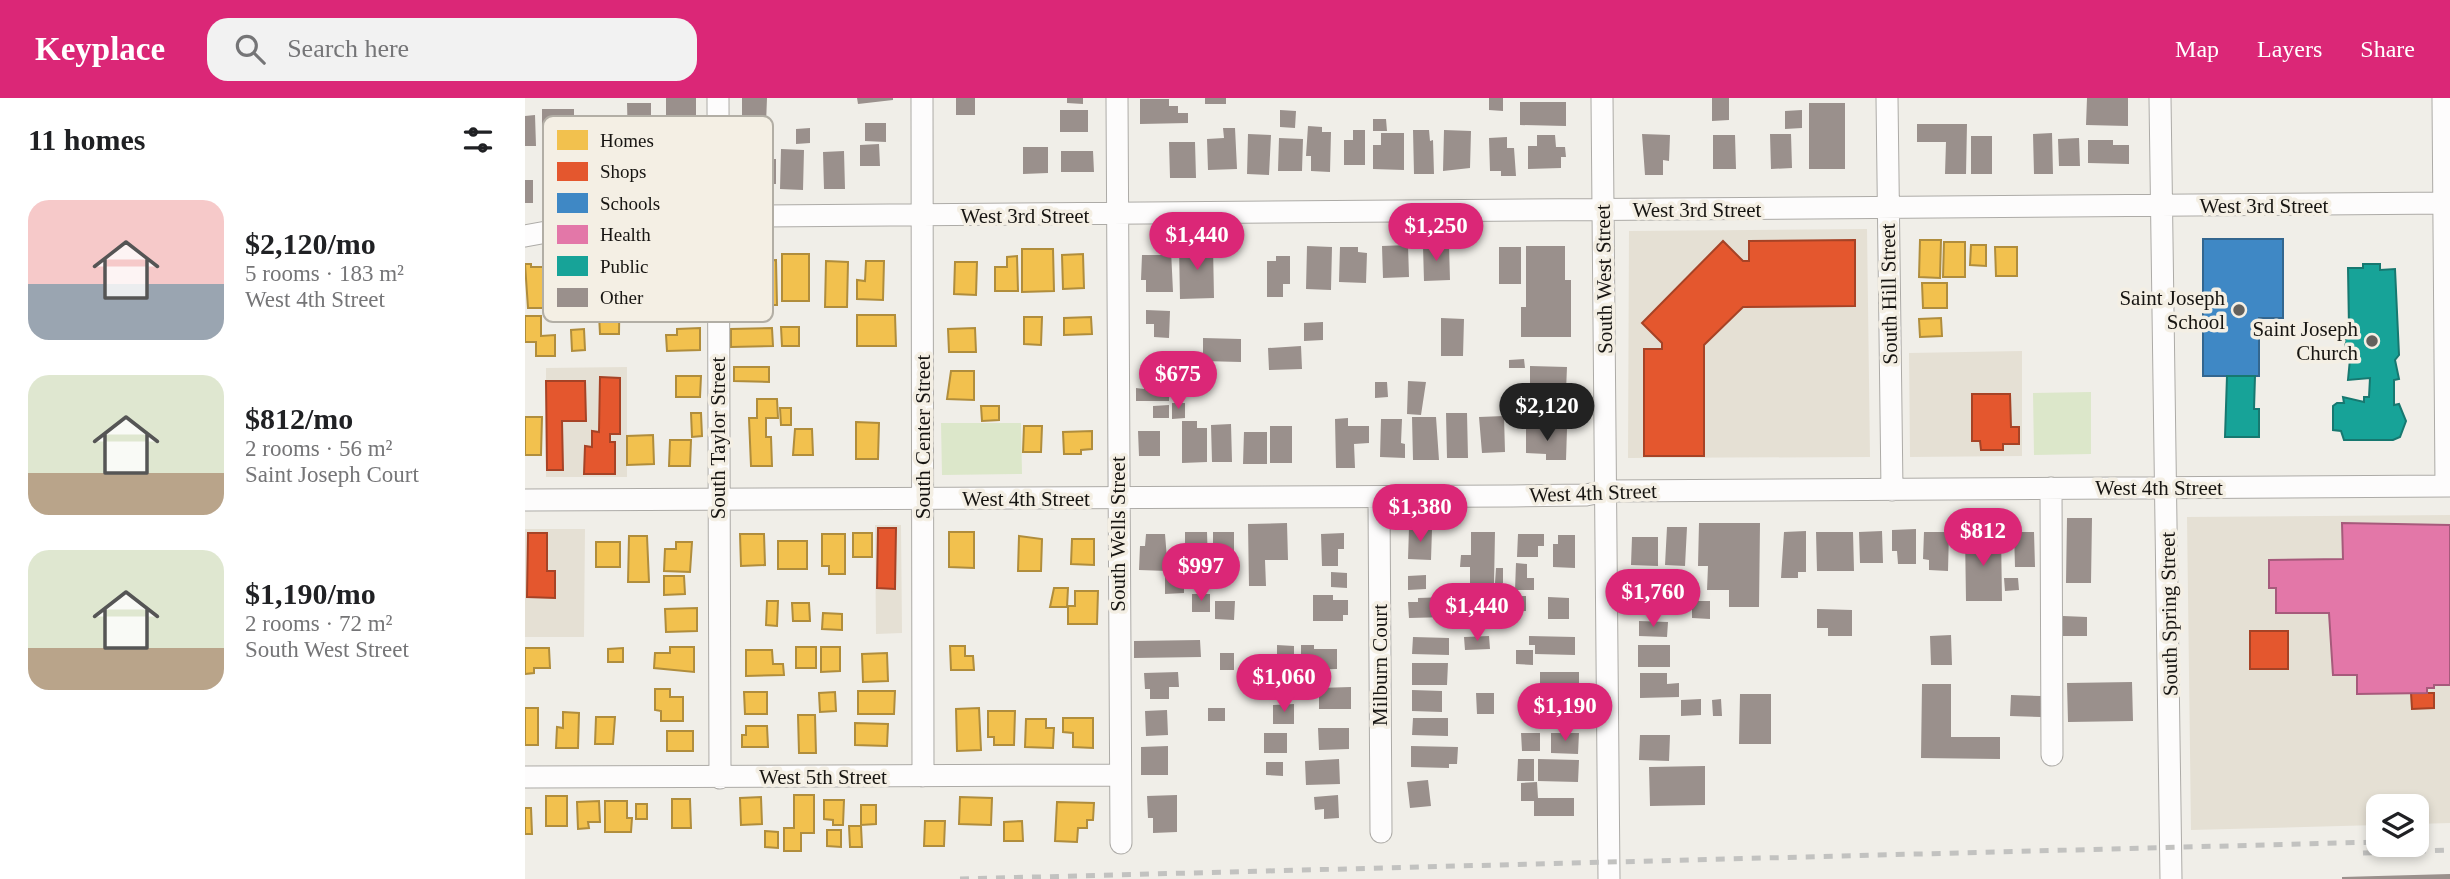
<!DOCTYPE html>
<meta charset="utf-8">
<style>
body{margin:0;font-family:Georgia,serif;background:#f2f2f2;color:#202124;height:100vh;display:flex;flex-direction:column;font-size:26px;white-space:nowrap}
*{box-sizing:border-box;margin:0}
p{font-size:23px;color:#757577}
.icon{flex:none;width:38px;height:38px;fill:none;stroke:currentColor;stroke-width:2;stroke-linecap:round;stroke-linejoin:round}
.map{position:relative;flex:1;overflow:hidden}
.sheet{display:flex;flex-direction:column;background:#fff;width:525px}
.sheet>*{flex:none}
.fabs{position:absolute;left:1841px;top:696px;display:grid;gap:14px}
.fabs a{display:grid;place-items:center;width:63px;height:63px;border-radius:14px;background:#fff;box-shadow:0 4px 10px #0003;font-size:35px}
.price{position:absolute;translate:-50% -60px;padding:0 16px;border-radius:24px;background:#db2777;color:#fff;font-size:23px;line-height:46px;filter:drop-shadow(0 2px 4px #0008)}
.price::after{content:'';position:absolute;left:50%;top:42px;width:21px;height:16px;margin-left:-10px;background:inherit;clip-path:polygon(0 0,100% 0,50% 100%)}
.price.current{background:#222;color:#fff}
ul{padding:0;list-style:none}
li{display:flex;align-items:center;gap:21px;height:175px;padding:0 28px}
li span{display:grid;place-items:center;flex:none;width:196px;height:140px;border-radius:21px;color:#555}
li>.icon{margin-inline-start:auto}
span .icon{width:84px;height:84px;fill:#fffc;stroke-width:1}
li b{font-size:30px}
h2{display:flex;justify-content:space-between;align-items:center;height:84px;padding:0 28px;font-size:30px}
header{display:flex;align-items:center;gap:42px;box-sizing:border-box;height:98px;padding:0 35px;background:#db2777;color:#fff}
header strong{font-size:33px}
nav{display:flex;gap:38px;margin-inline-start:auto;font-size:24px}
.search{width:490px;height:63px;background:#f2f2f2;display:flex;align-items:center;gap:18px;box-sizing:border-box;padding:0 24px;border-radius:21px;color:#757577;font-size:26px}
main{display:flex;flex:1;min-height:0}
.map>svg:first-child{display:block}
.built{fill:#e5e0d4}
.green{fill:#dce7ca}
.homes{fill:#f2c14e;stroke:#b08d3c;stroke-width:2}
.shops{fill:#e4572e;stroke:#a64326;stroke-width:2}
.schools{fill:#3f88c5;stroke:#33668f;stroke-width:2}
.health{fill:#e377a8;stroke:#a65a7b;stroke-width:2}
.public{fill:#17a398;stroke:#177870;stroke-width:2}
.building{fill:#9a908c}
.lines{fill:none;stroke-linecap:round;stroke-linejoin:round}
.minor-casing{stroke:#adaba7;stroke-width:23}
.minor{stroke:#fdfcfc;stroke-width:21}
.rail{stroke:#c2c2c0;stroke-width:5;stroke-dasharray:9 9;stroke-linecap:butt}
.poi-dot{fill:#63615d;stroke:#f4efe4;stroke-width:2.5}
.labels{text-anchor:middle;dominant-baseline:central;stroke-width:7;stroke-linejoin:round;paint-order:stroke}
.street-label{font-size:21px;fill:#171512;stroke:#f4efe4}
.poi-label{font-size:21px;fill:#171512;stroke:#f4efe4;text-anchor:end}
.key{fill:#f4efe4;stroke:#b2aea5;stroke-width:2}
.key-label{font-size:19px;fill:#171512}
</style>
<header>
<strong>Keyplace</strong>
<div class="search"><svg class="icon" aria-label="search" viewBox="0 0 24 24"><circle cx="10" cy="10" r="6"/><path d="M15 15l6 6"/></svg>Search here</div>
<nav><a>Map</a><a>Layers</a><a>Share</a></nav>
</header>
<main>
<section class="sheet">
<h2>11 homes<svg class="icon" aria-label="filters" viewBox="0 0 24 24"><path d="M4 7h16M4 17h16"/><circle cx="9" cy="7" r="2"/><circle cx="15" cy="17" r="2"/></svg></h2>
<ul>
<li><span style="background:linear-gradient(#f6c9c9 60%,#9aa5b1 0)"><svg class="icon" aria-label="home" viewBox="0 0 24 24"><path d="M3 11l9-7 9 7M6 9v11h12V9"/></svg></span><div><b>$2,120/mo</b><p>5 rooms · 183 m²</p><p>West 4th Street</p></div></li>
<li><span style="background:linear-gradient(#dfe7d0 70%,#b9a48a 0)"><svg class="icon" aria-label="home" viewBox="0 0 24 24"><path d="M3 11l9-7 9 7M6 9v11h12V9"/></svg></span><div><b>$812/mo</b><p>2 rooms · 56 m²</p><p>Saint Joseph Court</p></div></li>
<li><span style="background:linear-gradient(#dfe7d0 70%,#b9a48a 0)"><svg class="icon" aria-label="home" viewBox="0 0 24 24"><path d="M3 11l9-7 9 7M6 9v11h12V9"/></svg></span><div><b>$1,190/mo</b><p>2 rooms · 72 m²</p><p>South West Street</p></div></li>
</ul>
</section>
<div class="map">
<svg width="1925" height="781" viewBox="0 0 1925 781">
<rect width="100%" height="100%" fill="#f0eee8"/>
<path class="built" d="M1342 131 1345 359 1103 360 1104 133Z
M1497 253V358L1385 359 1384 255Z
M102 269V379H21V270Z
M1925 417V725L1892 726V709H1853V727L1666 732 1662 419Z
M350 427H376L377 535 351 536Z
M0 431H60L59 539H0Z"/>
<path class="green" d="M1566 294V356L1509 357 1508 295Z
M416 325H496L497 376 417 377Z"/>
<path class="homes" d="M1395 142H1416L1415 180 1394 179Z
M1419 144H1440V179H1418Z
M1446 147H1461V168L1445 167Z
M1470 149H1492V178H1471Z
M497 151H528L529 193 497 194Z
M257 156H284V203H257Z
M558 156 559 190 538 191 537 157Z
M71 158H85V165H95L94 236H75Z
M492 158 493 193H470V169H482V159Z
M251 162 252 207H229L228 163Z
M301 163 323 164 322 209H300Z
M341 163H359L358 202 332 201V182L340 183Z
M430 164H452L451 197 429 196Z
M0 166H6V169H20V210H3Z
M1397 185H1422V210H1398Z
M332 217H370L371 248H332Z
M0 218H16V238L30 237V258H11V244H0Z
M499 219H517L516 247 499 246Z
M566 219 567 236 539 237V220Z
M1416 220 1417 238 1395 239 1394 221Z
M256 229H274V248H257Z
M175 230V252L142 253 141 237H152V231Z
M247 230 248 248 206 249V231Z
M450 230 451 254H424L423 231Z
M59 231 60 252 47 253 46 232Z
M209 269H244V284L209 283Z
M426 273H449V302L422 301Z
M151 278H176L175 299H151Z
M232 301H252L253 320H241V339H246L247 368H226L224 320H232Z
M456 308H474V322L457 323Z
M255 310H266V327H256Z
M166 315H176L177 338 167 339Z
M0 319H17L16 357H0Z
M331 324 354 325 353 361H331Z
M499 328H517L516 354H498Z
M270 331H287L288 357H268Z
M567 333V351L556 352V356H539L538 334Z
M128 337 129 366 102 367V338Z
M145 342H166L165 368H144Z
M424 434H449V470L424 469Z
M328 435H347V459H328Z
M215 436H239L240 467 216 468Z
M297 436H320V476H304V468H297Z
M104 438H122L124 484H103Z
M494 438 517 441 516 473H493Z
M547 441H569V467L546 466Z
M253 443H282V471H253Z
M71 444H95V469H71Z
M151 444H167L165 474 139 473 140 451H151Z
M139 478H159L160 496 139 497Z
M529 490H543L542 509H525Z
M550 493H573L572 526H543V508H550Z
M242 503H253L252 528 241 527Z
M267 505H284L285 523H268Z
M172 510V533L141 534 140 511Z
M298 515 317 516V532L297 531Z
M425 548H440V558H448L449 572H426Z
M145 549H169V574L129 570 130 555H145Z
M271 549H291V570H271Z
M296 549H315V573L296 574Z
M0 550H24L25 570H9V575L0 576Z
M98 550V564H83V551Z
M221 552H247L248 566H258L259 577 221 578Z
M362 555 363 583 338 584 337 556Z
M130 591H145V599H158V623H136V613L130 612Z
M333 593H370L369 616H333Z
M219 594H242V616H220Z
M310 594 311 613 295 614 294 595Z
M0 610H13V647H0Z
M454 610 456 652 432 653 431 611Z
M463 613H490L489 647H469V639H463Z
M38 614 54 615 53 650H31L32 629 38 630Z
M273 617H290L291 655H274Z
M71 619H90L88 646H70Z
M538 620H568V650L548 649V635L538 634Z
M501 621H521V630H529L528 650 500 649Z
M330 625 363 626 362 648 330 647Z
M221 628H242L243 649H217V637H221Z
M142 633H168V653H142Z
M269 697H289V735H276V753H259V730H269Z
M21 698H42V728H21Z
M236 699 237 726 216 727 215 700Z
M435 699 467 700 466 727 434 726Z
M147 701H165L166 730H147Z
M299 702H319L318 727H308V722L299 721Z
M74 703 75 724H63L64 730 53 731 52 704Z
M80 703H102V720H107L106 734H80Z
M532 704 569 705 568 722H562V730H553L552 744 530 743Z
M111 706H122V721H111Z
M336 707H351V726L336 727Z
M0 710H6L7 736H0Z
M400 723H420L419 748H399Z
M497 723 498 743H479V724Z
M324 728H336L337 749H325Z
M302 732H316V749L302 748Z
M240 733 253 734V750L240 749Z"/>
<path class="shops" d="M1330 142V208L1218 209 1179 247V358H1119V251H1137V245L1117 225 1198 143 1218 163H1224V143Z
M75 279 95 280V336H85V344H90V376H59L60 348 67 349V333L74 334Z
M21 283H60L61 323H37L38 372H22Z
M1447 296H1485L1486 329H1494V346H1478V352H1456L1455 343H1447Z
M353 430H371L370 491 352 490Z
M3 435H22V473H30V500L2 499Z
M1725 533H1763V571H1725Z
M1886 595H1909V610L1887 611Z"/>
<path class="schools" d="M1678 141H1758V220H1734V278H1678Z"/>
<path class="health" d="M1817 425 1925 427V587H1909V590H1902V595L1832 596V577H1808L1804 515H1751V490H1744V462L1818 461Z"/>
<path class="public" d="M1838 166H1855V172L1870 171 1874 257 1870 262 1874 281 1869 282V307L1874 306 1881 323 1875 339 1868 342H1819L1816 333 1808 332V308L1812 305H1819L1818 299 1839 304V299H1844L1845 280 1823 282 1825 261 1820 256V230H1824L1823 170H1838Z
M1702 278H1730L1729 311H1734V339H1700Z"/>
<path class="building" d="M141 0H171V34H141Z
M217 0H242L241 26 217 25Z
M332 0H368V2L333 6Z
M431 0H450V17H431Z
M542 0H558V6L542 5Z
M680 0H701V6H680Z
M964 0H978V13L964 12Z
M1187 0H1204V22L1187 23Z
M1562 0H1603V28L1561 27Z
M615 1H644V8H653V15H663V25L615 26Z
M995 4H1041V28L995 27Z
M102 5H126V32H122V44L103 45Z
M1284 5H1320V71H1284Z
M17 11H49V37H44V50H17Z
M535 12H563V34H535Z
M755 12 771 13 770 30 755 29Z
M1277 12V30L1260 31V13Z
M10 17 11 48H0V18Z
M848 21H861L862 33H848Z
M340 25H361V44L340 43Z
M1392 26H1442L1441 76H1420L1421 44H1392Z
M783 28 797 29V34H806L805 74 786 73V58H781Z
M285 30V45L271 46V31Z
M698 30H710L712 71 683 72 682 41 699 40Z
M828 32H840V67H819V42H828Z
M888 32H904L905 43 908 42 909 76H889Z
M919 32 946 33 945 70 918 73Z
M856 35H879V72L848 71V47H856Z
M1527 35 1528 76H1509L1508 36Z
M723 36 746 37 744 77 722 76Z
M1117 36 1145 37 1144 63 1138 62V77H1120Z
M1245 36H1266L1267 70 1246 71Z
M1012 37H1030L1031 49H1040L1041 59H1036V70L1003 71V48H1012Z
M1188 37H1210L1211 71H1188Z
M1446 38H1467V76H1446Z
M982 39V50H989L991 78H976V73H965L964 40Z
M754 40 778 41 777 73H753Z
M1554 40 1555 68H1534L1533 41Z
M1563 42H1588V47H1604V66L1563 65Z
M644 44H670L671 80H645Z
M354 46 355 68H335V47Z
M498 49H523V75L498 76Z
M256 51 279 52 278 92 255 91Z
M319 53 320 91H299L298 54Z
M536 53H568L569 74H536Z
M212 60 251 61V86L212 85Z
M0 82H8V105H0Z
M883 147 884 179 858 180 857 148Z
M924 147 925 182 899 183 898 148Z
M688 148 689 200 655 201 654 149Z
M782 148 807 149 806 192 781 191Z
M1001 148H1040V182H1046V239H996V209H1001Z
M815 149H833V154L842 155 841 185 814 184Z
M974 149H996V186H974Z
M636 152H646L648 194H621V182H616L617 157H636Z
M751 158H765V186H758V199H742V163H751Z
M621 212 645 213 644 240 629 239V226H621Z
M916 220 939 221 938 258H916Z
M798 224V242L779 243V225Z
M678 240 716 241V264L678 263Z
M776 248 777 271 744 272 743 250Z
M636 256H650V268H636Z
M999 261 1000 270H984V262Z
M1005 268 1042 269 1041 293H1005Z
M619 277H645L644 303H611V290L619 291Z
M883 283 901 284 896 317 882 316Z
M850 284H862L863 299 850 300Z
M1006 302H1030V307H1039V322L1006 321Z
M647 305H660V320L647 321Z
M644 307V320H628V308Z
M921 315H942L943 360H922Z
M979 318 980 354 957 355 954 319Z
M887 319H911L914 362H888Z
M823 320V328H844V345L829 346 830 370H811L810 321Z
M856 321H877L876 345 880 346V360L855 359Z
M657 323H672V330H682V364L657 365Z
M706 326 707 364H687L686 327Z
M745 328H767V365H745Z
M1001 331H1042L1041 362H1021V356L1001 355Z
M613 333H635V358H614Z
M719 334H742V366H718Z
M1542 420H1567L1566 485H1541Z
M762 425 763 462H740L741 488H724L723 426Z
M1174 425H1235L1234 509H1204V492H1182L1183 468H1173Z
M1142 429H1162L1160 468 1140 467Z
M884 430 907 431 906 462 883 461Z
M1391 431V466H1373L1372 453H1367V432Z
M1281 433V474H1273V480H1256L1259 434Z
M1357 433 1358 465H1335L1334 434Z
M660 434H682L683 464 660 465Z
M688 434H709V464H699V471H688Z
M946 434H970L969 486H945V469H935L936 457H946Z
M1291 434H1328L1329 473H1292Z
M1399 434H1424L1423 473 1404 472V462L1398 461Z
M1489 434H1509L1510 469H1490Z
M819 435V451H813V468H797L796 436Z
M621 436H640L643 473 614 472 615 448H620Z
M993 436H1019V448H1013V459H992Z
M1440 436H1476L1477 503H1441Z
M1033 437H1050V470L1028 469V446H1033Z
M1107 439H1133V468L1106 467Z
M991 465 1002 466V480H1009V492H990Z
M971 470H978V485H970Z
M806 474 822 475V490L806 489Z
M1142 474H1164L1165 490 1142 491Z
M901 477V491L883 492V478Z
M640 479H659V495L640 496Z
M1479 480H1493L1494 492 1480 493Z
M667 496H685V514H667Z
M1118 496H1145V515H1118Z
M788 497H808V502H823V517H818V523H788Z
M991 498H1001V513H992Z
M922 499 923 519 884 520 883 504H893V500Z
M1023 499 1044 500V521H1023Z
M690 503H710L709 522 690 521Z
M1167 503H1185V521L1167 520Z
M1292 511 1327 512V538H1303V530H1292Z
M1538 518 1562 519V538H1537Z
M1114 523 1143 524 1142 539 1114 538Z
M1426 537 1427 567H1406L1405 538Z
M964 538 965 551 940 552 939 539Z
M1004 538 1050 539V557L1010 556V547H1004Z
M888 539 924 540V557L887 556Z
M675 542 676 559 609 560V543Z
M752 547 769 548V566H752Z
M776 547H789V551H812V571L776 572Z
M1113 547H1145V569H1113Z
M991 552H1008V567L991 566Z
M695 555H709V572H695Z
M887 565H923L922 587H887Z
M653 574 654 589H644V601H625V591H620L619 575Z
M1015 574H1054V598L1015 599Z
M1115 575H1142V586L1154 585V599L1115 600Z
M1607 584 1608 623 1543 624 1542 585Z
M1397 586H1426V639H1475V661L1396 660Z
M826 589V611H794V590Z
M887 592 917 593V614L887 613Z
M951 595H969V616H952Z
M1215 596H1246V646H1214Z
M1486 597 1516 598V619L1485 618Z
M1176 601V617L1156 618V602Z
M1196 601 1197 618H1188L1187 602Z
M1054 605V629L1011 630V606Z
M769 606V626H748V607Z
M683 610H700V623H683Z
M642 612 643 637 621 638 620 613Z
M888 620H923V638L887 637Z
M793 630H824V651L794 652Z
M739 635H762V655H739Z
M996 635H1015V653H997Z
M1026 635H1054L1053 656 1026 655Z
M1115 637H1145L1144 663 1114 662Z
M643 648V677H616V649Z
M886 648 933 649 932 666H924V670L886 669Z
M814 661 815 686 781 687 780 663Z
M993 661H1009V683H992Z
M1013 661 1054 662 1053 684 1013 683Z
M741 664H758V678L741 677Z
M1180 668V707L1125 708 1124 669Z
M903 682 906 708 885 710 882 684Z
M1012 684 1013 700H1049V718H1009V703H996V685Z
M652 697V734L628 735V720H623L622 698Z
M813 697 814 720 799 721V711L790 712 789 699Z
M1925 776V781H1817V779Z"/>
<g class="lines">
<defs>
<path id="minor" d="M193 0 195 680
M397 0 398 678
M592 0 596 745
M1077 0 1084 781
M1362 0 1367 392
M1635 0 1646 781
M1918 0 1921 388
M0 138 104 119 1925 105
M1526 390 1527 657
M854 399 856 734
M0 402 987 398 1061 397 1081 393 1925 388
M0 679 595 677"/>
</defs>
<use href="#minor" class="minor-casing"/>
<use href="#minor" class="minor"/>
<path class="rail" d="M1838 755 1925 752
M435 781 1853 744"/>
</g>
<g class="poi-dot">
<circle cx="1714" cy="212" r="7"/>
<circle cx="1847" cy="243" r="7"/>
</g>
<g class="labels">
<g class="street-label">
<text x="1739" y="108">West 3rd Street</text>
<text x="1172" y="112">West 3rd Street</text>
<text x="500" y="118">West 3rd Street</text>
<text transform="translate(1079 181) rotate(-91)">South West Street</text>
<text transform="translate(1364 196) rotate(-91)">South Hill Street</text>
<text transform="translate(398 339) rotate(-90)">South Center Street</text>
<text transform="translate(193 340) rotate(-90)">South Taylor Street</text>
<text x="1634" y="390">West 4th Street</text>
<text transform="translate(1068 395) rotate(-2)">West 4th Street</text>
<text x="501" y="401">West 4th Street</text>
<text transform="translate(593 436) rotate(-90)">South Wells Street</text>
<text transform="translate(1644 516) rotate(-91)">South Spring Street</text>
<text transform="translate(855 567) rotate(-90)">Milburn Court</text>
<text x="298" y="679">West 5th Street</text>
</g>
<g class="poi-label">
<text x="1700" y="200">Saint Joseph<tspan x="1700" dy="24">School</tspan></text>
<text x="1833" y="231">Saint Joseph<tspan x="1833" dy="24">Church</tspan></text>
</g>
</g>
<rect x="18" y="18" width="230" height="206" rx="10" class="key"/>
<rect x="32" y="32" width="31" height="20" fill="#f2c14e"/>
<rect x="32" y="64" width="31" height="19" fill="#e4572e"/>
<rect x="32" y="95" width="31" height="20" fill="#3f88c5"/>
<rect x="32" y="127" width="31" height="19" fill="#e377a8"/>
<rect x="32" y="158" width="31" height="20" fill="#17a398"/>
<rect x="32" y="190" width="31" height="19" fill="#9a908c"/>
<g class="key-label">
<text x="75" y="49">Homes</text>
<text x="75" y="80">Shops</text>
<text x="75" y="112">Schools</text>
<text x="75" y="143">Health</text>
<text x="75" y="175">Public</text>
<text x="75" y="206">Other</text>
</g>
</svg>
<div class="fabs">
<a><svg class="icon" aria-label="layers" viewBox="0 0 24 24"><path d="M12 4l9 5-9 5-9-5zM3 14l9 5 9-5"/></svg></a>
</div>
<b class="price" style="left:911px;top:165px">$1,250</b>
<b class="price" style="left:672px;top:174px">$1,440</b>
<b class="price" style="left:653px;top:313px">$675</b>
<b class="price current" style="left:1022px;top:345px">$2,120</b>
<b class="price" style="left:895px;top:446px">$1,380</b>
<b class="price" style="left:1458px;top:470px">$812</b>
<b class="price" style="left:676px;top:505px">$997</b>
<b class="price" style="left:1128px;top:531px">$1,760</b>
<b class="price" style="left:952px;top:545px">$1,440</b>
<b class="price" style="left:759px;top:616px">$1,060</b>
<b class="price" style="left:1040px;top:645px">$1,190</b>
</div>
</main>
